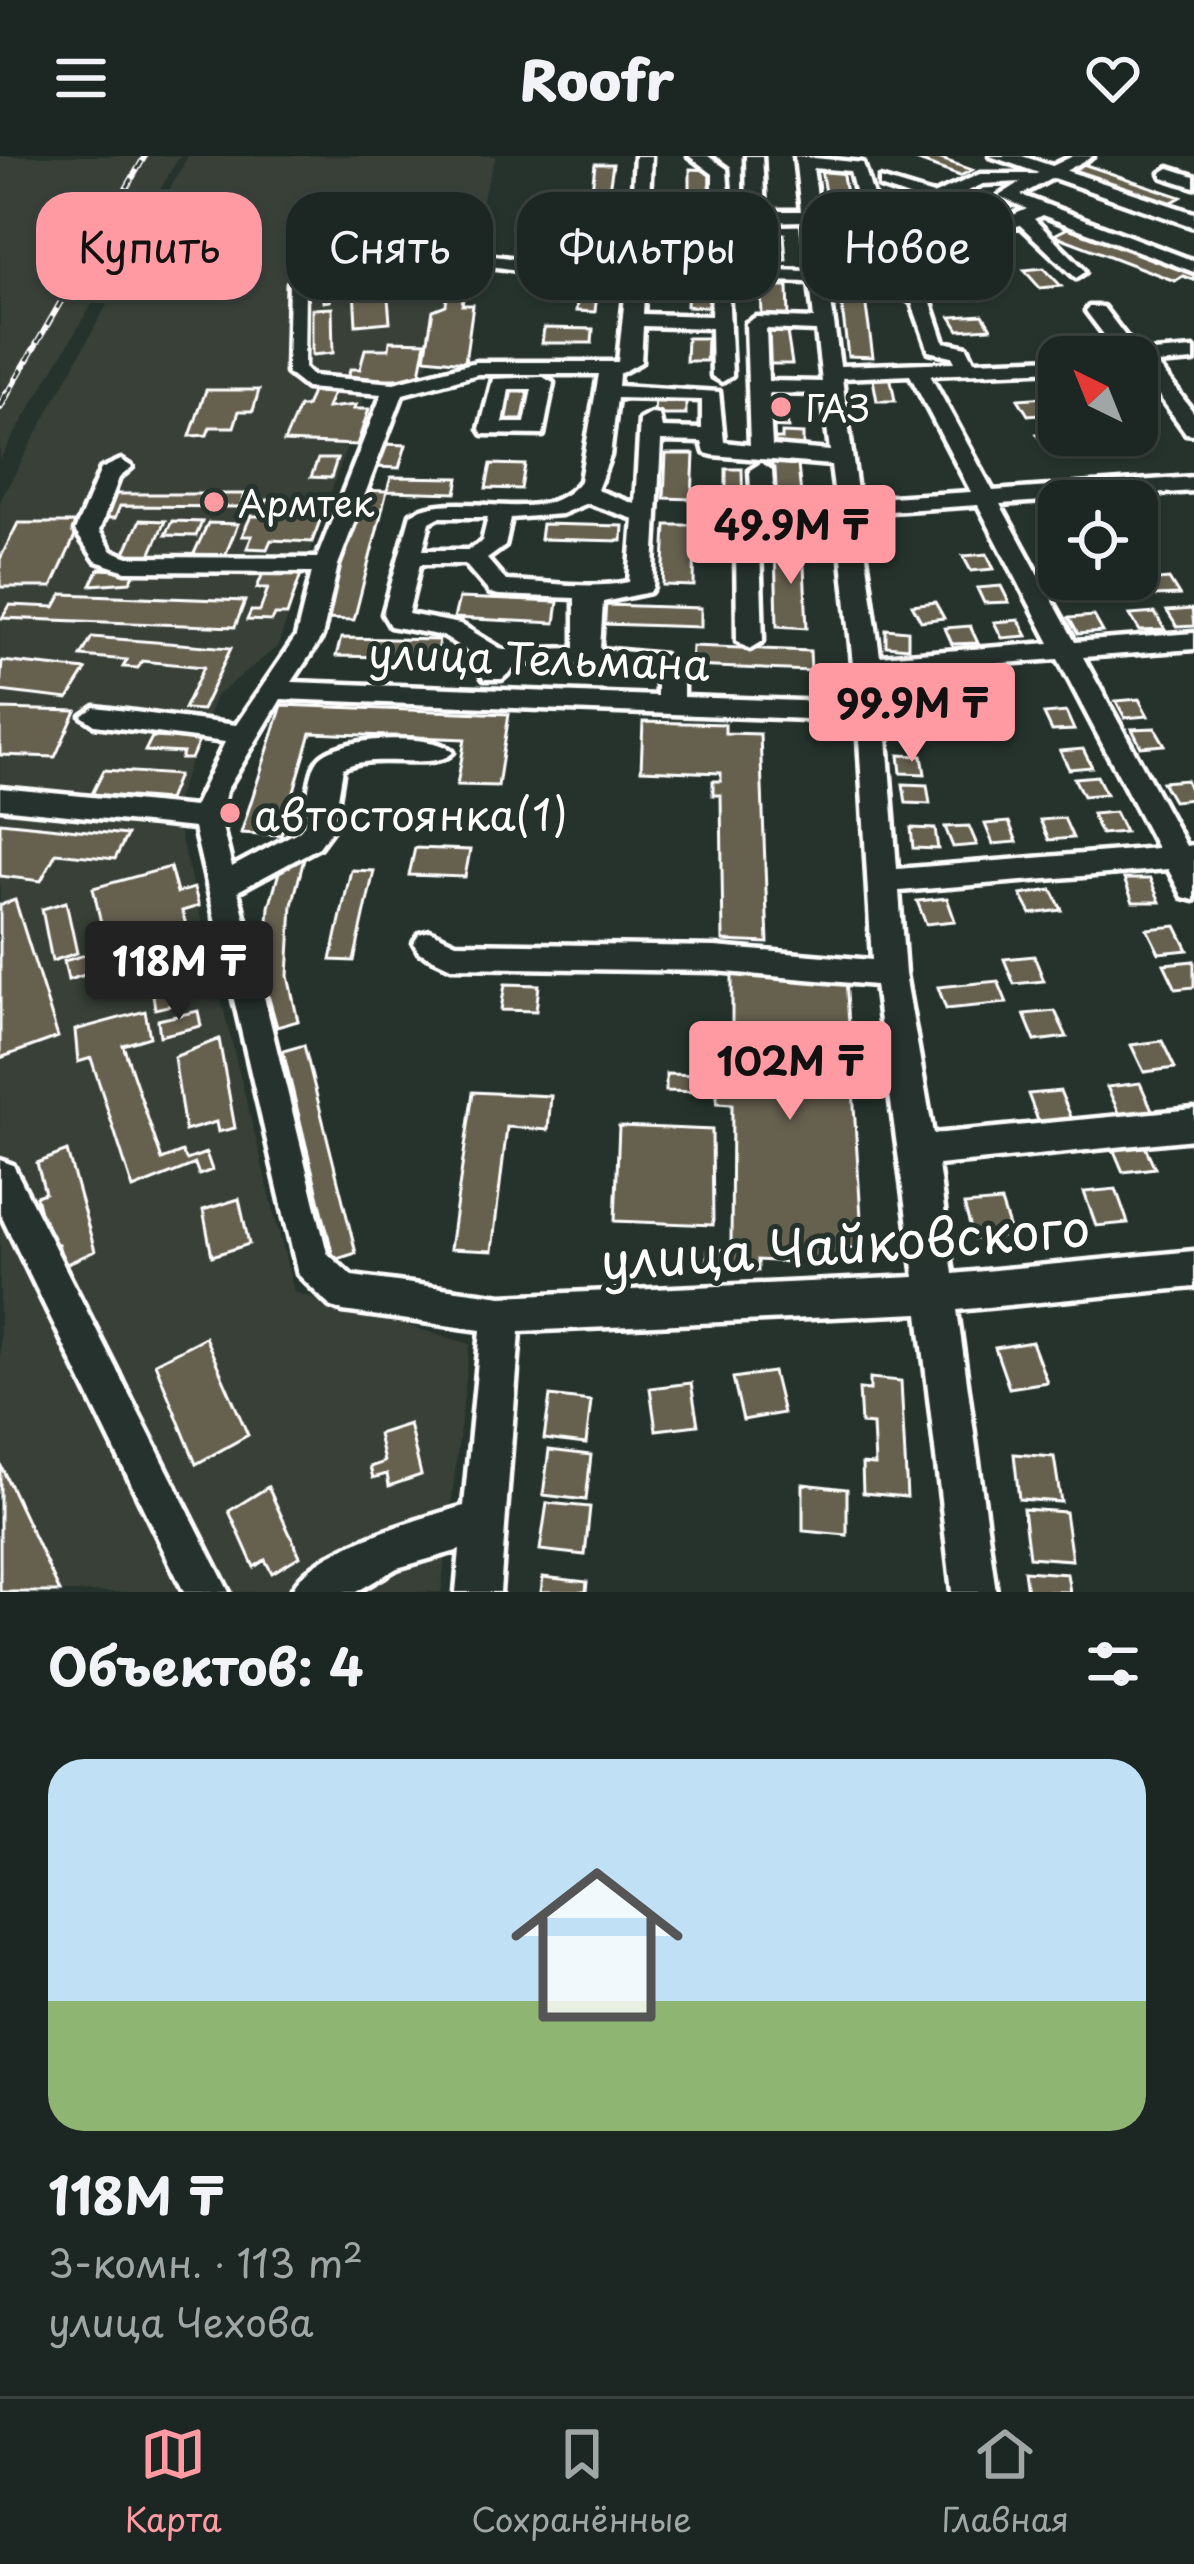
<!DOCTYPE html>
<html lang="ru">
<meta charset="utf-8">
<style>
body{margin:0;font-family:"Playpen Sans",sans-serif;background:#29322f;color:#f1f3f6;height:100vh;display:flex;flex-direction:column;font-size:45px;white-space:nowrap}
*{box-sizing:border-box;margin:0}
p{font-size:39px;color:#a0a5a5}
.icon{flex:none;width:66px;height:66px;fill:none;stroke:currentColor;stroke-width:2;stroke-linecap:round;stroke-linejoin:round}
.map{position:relative;height:1436px;overflow:hidden}
.details{display:flex;flex-direction:column;background:#1c2622;flex:1}
.details>*{flex:none}
.top-card{position:absolute;left:36px;top:36px;width:1122px;height:108px;display:flex;gap:24px}
.needle{width:78px;rotate:317deg}
.buttons{position:absolute;left:1038px;top:180px;display:grid;gap:24px}
.buttons a{display:grid;place-items:center;width:120px;height:120px;border-radius:24px;background:#1c2622;box-shadow:0 3px 9px #0004,0 0 0 3px #3a4340;font-size:60px}
.price{position:absolute;translate:-50% -102px;padding:0 27px;border-radius:12px;background:#ff9aa2;color:#111;font-size:39px;line-height:78px;filter:drop-shadow(0 3px 6px #0008)}
.price::after{content:'';position:absolute;left:50%;top:72px;width:36px;height:27px;margin-left:-18px;background:inherit;clip-path:polygon(0 0,100% 0,50% 100%)}
.price.current{background:#222;color:#fff}
ul{padding:0;list-style:none}
li{display:grid;align-content:center;gap:24px;height:636px;padding:0 48px}
li span{display:grid;place-items:center;height:372px;border-radius:36px;color:#555}
li>.icon{margin-inline-start:auto}
span .icon{width:216px;height:216px;fill:#fffc;stroke-width:1}
li b{font-size:51px}
h2{display:flex;justify-content:space-between;align-items:center;height:144px;padding:0 48px;font-size:51px}
.pill{padding:0 42px;border-radius:36px;background:#1c2622;box-shadow:0 3px 9px #0004,0 0 0 3px #3a4340;font-size:42px;line-height:108px}
.pill.current{background:#ff9aa2;color:#111}
header{display:flex;justify-content:space-between;align-items:center;height:156px;padding:0 48px;background:#1c2622;font-size:54px;font-weight:800}
.dock{display:flex;justify-content:space-around;align-items:center;height:168px;border-top:3px solid #3a4340;background:#1c2622;font-size:33px;color:#a0a5a5}
.dock a{display:grid;justify-items:center;gap:6px}
.dock .current{color:#ff9aa2}
.map>svg:first-child{display:block}
.built{fill:#394037}
.building{fill:#66604f;stroke:#fff;stroke-width:3}
.lines{fill:none;stroke-linecap:round;stroke-linejoin:round}
.minor-casing{stroke:#fff;stroke-width:9}
.major-casing{stroke:#fff;stroke-width:9}
.minor{fill:#26332d;fill-rule:evenodd}
.major{fill:#26332d;fill-rule:evenodd}
.rail-far1-casing{stroke:#fff;stroke-width:6}
.rail-casing{stroke:#fff;stroke-width:8}
.rail-far1{stroke:#26332d;stroke-width:3;stroke-dasharray:10;stroke-linecap:butt}
.rail{stroke:#26332d;stroke-width:4.5;stroke-dasharray:14;stroke-linecap:butt}
.poi-dot{fill:#ff9aa2;stroke:#26332d;stroke-width:4.5}
.labels{text-anchor:middle;dominant-baseline:central;stroke-width:10;stroke-linejoin:round;paint-order:stroke}
.far-poi-label{font-size:36px;fill:#fff;stroke:#26332d;text-anchor:start}
.street-label{font-size:42px;fill:#fff;stroke:#26332d}
.poi-label{font-size:42px;fill:#fff;stroke:#26332d;text-anchor:start}
.near-street-label{font-size:51px;fill:#fff;stroke:#26332d}
</style>
<header><svg class="icon" aria-label="menu" viewBox="0 0 24 24"><path d="M4 6h16M4 12h16M4 18h16"/></svg>Roofr<svg class="icon" aria-label="heart" viewBox="0 0 24 24"><path d="M12 20l-8-8c-3-5 5-10 8-4 3-6 11-1 8 4z"/></svg></header>
<div class="map">
<svg width="1194" height="1436" viewBox="0 0 1194 1436">
<rect width="100%" height="100%" fill="#26332d"/>
<filter id="ink" filterUnits="userSpaceOnUse"><feTurbulence type="fractalNoise" baseFrequency=".00833" numOctaves="2"/><feDisplacementMap in="SourceGraphic" scale="24" xChannelSelector="R" yChannelSelector="G"/><feConvolveMatrix kernelMatrix="1 2 1 2 8 2 1 2 1" color-interpolation-filters="sRGB"/></filter>
<g filter="url(#ink)">
<path class="built" d="M0 0H180L0 303Z
M188 0H496L427 211 373 214 278 490 216 540 173 651 294 1136 470 1188 441 1436H0V345Z"/>
<path class="building" d="M905 0H933L972 14 960 20Z
M1080 7 1181 41 1170 47 1068 13Z
M595 8H613L609 34H592Z
M820 8H841L849 55 828 54Z
M690 13 710 14V37H690Z
M967 34 1013 51 993 61 947 44Z
M591 44 609 45 606 70H588Z
M831 67H852L861 123 838 122Z
M1068 72 1194 116V124L1183 120 1175 125 1054 79Z
M459 75 458 84 412 85 413 77Z
M689 75H709L710 103 689 102Z
M759 78H784L786 104H760Z
M327 80 330 145 323 146 321 81Z
M372 85 374 113 356 114 354 86Z
M453 103H478L477 113H468L462 149H473L465 206 425 202 433 154 446 149Z
M1044 112 1061 130 1040 132 1024 114Z
M543 126 598 127 595 156 576 155 578 137 542 136Z
M387 130 390 166 356 169 354 132Z
M688 130H710L709 151 687 150Z
M761 131H788L789 161 762 160Z
M840 135 864 136 873 201 848 200Z
M332 152 333 197 312 199V153Z
M983 159 991 172 959 174 951 161Z
M544 172 593 173 592 187H542Z
M763 176H787L792 208H766Z
M687 182H707L706 205H686Z
M390 185 426 186 419 223H348L350 213H360L365 193H389Z
M872 218 890 219 895 245H877Z
M507 229 531 230 525 269 500 268Z
M206 234H259L253 255H239L234 271H210L207 279 190 280Z
M759 234 785 235 788 272 762 271Z
M312 236 333 237 327 252 356 249 354 253H369L357 289 284 286 299 251H306Z
M655 239H686V259H654Z
M1059 240V267L1053 257 1028 259 1018 243Z
M1059 276 1117 279 1123 288 1048 295 1037 278Z
M782 277 803 278V295L775 293V283H782Z
M384 288 406 289 399 312 377 311Z
M666 298H694L692 343 664 342Z
M771 299H797L804 369 777 368Z
M318 303H337L331 322 311 321Z
M491 308 525 309 521 333 486 332Z
M726 313H742L743 361 726 360Z
M391 321 459 322 456 337 387 335 354 464 322 463 358 334 387 335Z
M107 338H245L241 351 120 350 115 362H96Z
M267 344 304 346 301 353 324 354 312 386 271 384 267 393 247 392 252 380H242L251 360H260Z
M140 364 165 365 150 399H124Z
M172 365 202 366 196 380 165 379Z
M18 367H81L52 431H0V403Z
M208 367 238 368 222 407 190 406Z
M542 368 623 370 622 385 540 383Z
M666 369H695L694 430 663 429Z
M775 389 803 390 807 472 777 470Z
M987 398 994 413 971 415 963 400Z
M99 413 136 415 130 426 91 429Z
M263 417 301 418 287 459H275L272 465 247 464 251 455H260L268 432H257Z
M1169 423 1179 439 1154 440 1145 425Z
M1001 430 1009 446 984 447 977 432Z
M62 438 245 445 235 471 2 462 10 449 55 451Z
M459 442 558 446 555 467 454 462Z
M935 446 944 462 921 465 912 449Z
M605 449 701 452V471L603 468Z
M1192 453 1194 470 1177 471 1167 455Z
M1155 457 1165 474 1140 475 1130 459Z
M1094 460 1103 476 1078 478 1069 462Z
M1019 464 1027 480 1002 482 994 466Z
M970 470 978 487 952 488 945 472Z
M886 473 908 475V492L886 490Z
M92 481 231 492 202 554 184 553 204 511 142 505 138 512 123 511 127 504 81 500Z
M341 482 439 484 436 502 336 500Z
M692 490 810 495 811 515 691 510Z
M2 505 86 514 68 543 0 535Z
M948 511 955 527 930 529 923 513Z
M901 514 910 536 946 533 951 546 889 550 876 516Z
M1139 543 1148 560 1125 562 1116 545Z
M282 549 509 558 498 630 457 629 465 583 311 577 281 679 241 677Z
M0 553 76 555 55 601 0 599Z
M1066 556 1074 574 1052 575 1044 558Z
M892 562 915 563 917 580H894Z
M643 566 725 568V577L760 578 768 787 723 785 721 639H713V625H721V617L641 614Z
M1155 572 1165 589 1141 591 1132 573Z
M192 578H202L191 603H181L183 597 145 595 152 581 189 583Z
M1083 593 1092 611 1069 613 1060 595Z
M899 599 922 600 925 618 901 617Z
M104 614 178 619 168 644 92 638Z
M1097 620 1106 638 1083 640 1074 622Z
M1186 624 1194 643 1173 645 1162 626Z
M903 628 927 629 930 648 906 647Z
M1115 656 1125 676 1101 678 1092 658Z
M1064 662 1073 682 1049 684 1040 664Z
M0 666 127 679 115 703 56 697 41 725 0 720Z
M1009 666 1017 686 993 688 985 668Z
M969 670 977 689 953 691 945 671Z
M911 672 935 673 938 693 913 692Z
M415 692 470 694 465 721 409 719Z
M283 702 304 703 292 749 288 820 298 865 277 871 264 825 269 751Z
M170 711 177 737 194 732 199 750 182 755 191 787 68 824 64 805 107 793 93 732Z
M351 714 374 715 354 805 331 804Z
M1124 723H1150L1160 746H1133Z
M1052 734 1062 754 1031 758 1021 739Z
M947 742 955 765 926 768 917 745Z
M15 744 58 881 0 902V749Z
M66 746 77 797 52 805 42 753Z
M1176 770 1188 794 1159 797 1147 773Z
M1034 800 1044 825 1014 828 1004 803Z
M1194 805V831L1176 833 1164 808Z
M732 815 846 821 863 1093 837 1091V1109L758 1104V1115L707 1112 708 1093 731 1094 732 948 717 947V909L732 910Z
M185 823 189 845 155 853 152 831Z
M998 825 1007 847 946 853 938 831Z
M505 828 539 829 536 855 501 854Z
M145 855 150 881 123 889 162 1004 182 996 187 1004 206 997 212 1014 199 1019 195 1008 133 1033 91 902 78 906 75 874Z
M198 855 201 870 160 880 158 864Z
M1055 855 1067 881 1035 885 1024 858Z
M219 883 235 972 218 976 216 966 185 975 174 901Z
M1162 885 1175 912 1144 916 1131 889Z
M304 889 356 1097 334 1104 283 895Z
M666 918 701 919V936L666 935Z
M1140 927 1153 956 1120 959 1107 931Z
M1060 935 1072 963 1039 967 1028 938Z
M473 936 551 940 548 974 507 971 492 1095 450 1093Z
M619 970 712 974 713 1069 615 1065Z
M1143 986 1155 1012 1123 1016 1112 990Z
M67 995 95 1095 64 1109 58 1088 49 1091 36 1040 45 1037 37 1007Z
M1116 1033 1128 1067 1096 1070 1084 1036Z
M239 1043 249 1088 212 1100 203 1054Z
M1001 1046 1012 1080 974 1083 964 1049Z
M205 1181 248 1279 196 1308 155 1207Z
M1032 1186 1047 1226 1009 1232 995 1192Z
M773 1216 783 1257 743 1264 733 1222Z
M870 1222 901 1225 907 1341 863 1337 862 1308 875 1309 873 1269 861 1268 859 1233 870 1234Z
M691 1227 698 1269 656 1274 650 1232Z
M550 1240 591 1245 586 1288 544 1283Z
M409 1268 421 1319 389 1330 387 1318 373 1322 370 1311 384 1306 378 1278Z
M549 1294 591 1299 586 1344 543 1339Z
M1014 1298 1054 1301 1061 1346 1019 1343Z
M0 1308 60 1436H0Z
M803 1328 847 1333V1379L803 1375Z
M268 1331 300 1400 272 1417 265 1404 254 1411 229 1355Z
M547 1347 590 1351 585 1399 540 1394Z
M1023 1353 1065 1356 1072 1404 1029 1401Z
M1024 1415 1067 1418 1070 1436H1027Z
M543 1421 587 1426 586 1436H541Z"/>
<g class="lines">
<defs>
<path id="minor" d="M635 0H651L646 111 713 113V18L689 0H708L727 13 730 56 747 55 746 0H762L765 55H801L795 0 863 7 879 59 870 64 820 65 829 127H892L910 112 930 109 894 60 920 45 880 31V23L933 39 980 18H1036L1073 0H1093L1021 39 1194 105V116L1042 59 1034 63 1083 112 1085 116 1076 122 1020 69 1005 74 935 51 913 62 947 107 1003 101 1012 106 1003 111 922 121 913 129 930 144 944 186 967 191 974 205 1059 202V214L930 219 993 335 1194 321V335L1000 348 1075 486 1194 477V493L1083 501 1186 690 1194 689V744L1183 741 1168 713 899 735 905 818 933 978 1194 953V983L938 1009 953 1118 1194 1095V1131L957 1154 996 1436H952L919 1157 520 1175 500 1436H456L460 1394 397 1412 356 1436H291C309 1393 420 1363 464 1350L481 1174 343 1155 330 1150 298 1118 194 672 0 652V632L194 651 225 586 95 569 82 560 95 551 236 569 296 481 312 416 126 415 96 405 75 375 101 313 121 304 132 311 119 322 99 375 112 395 129 401 317 402 382 238 306 232 287 217 289 127 305 131 304 212 312 220 394 227 476 206H618L627 121 559 120 469 107 460 102 469 97 559 108 627 110 632 44 561 46 552 91 543 96 534 91 547 37 633 34ZM813 12 850 15 860 54H819ZM1021 26 999 40 1027 53 1004 63 949 44 983 28ZM803 65 809 115 731 113 730 66H748L749 106 758 111 767 106 765 66ZM645 122 810 126 814 163 756 161 746 167 750 289 724 286 719 236 618 230 619 218 641 206 643 170 711 172 712 220 722 226 732 220 728 128 712 132 711 160 643 158ZM900 138 912 147 929 195 952 200 955 206 840 210 830 139ZM766 173 816 175 822 226 768 225ZM478 218H599L580 325C543 375 461 330 411 358L383 458 390 470 443 480 488 508 480 517 484 523H502L520 507 642 510 657 522V540L292 526 322 481 338 409 403 238ZM910 219 971 336 858 343 842 222ZM769 237 823 238 830 295 772 290ZM617 242 702 244V273L662 272 659 259 651 258 640 264 635 348 597 334 610 300ZM661 285 702 286 705 297 713 299 831 309 840 379 776 377 772 314 761 307 750 314 753 376 736 383 737 485 750 493 763 485 760 390 841 393 857 547 683 541V520L664 499 600 493 603 446 650 436 653 431ZM587 347 634 363 629 426C589 434 548 426 506 425L487 403 505 390 511 362 561 358ZM978 349 1050 487 880 500 860 357ZM439 361H488L482 386 468 394H423L430 366ZM420 408H465L490 437 499 439 575 442V492L503 494 460 468 408 458ZM1058 503 1157 692 897 713 882 516ZM281 543 858 565 872 804 715 791 456 787 430 775 419 778 414 787 419 796 451 811 715 815 875 829 915 1121 502 1140 352 1120 327 1097 238 735 319 691 333 672 343 612C374 595 435 616 453 596 436 576 334 580 318 604 308 619 308 651 304 669L299 675 232 711 220 663 226 635Z
M1169 12 1194 20V31L1163 21 1161 17Z
M1089 151H1103L1138 197 1194 193V205L1157 208 1194 257V278L1186 277 1137 209V201H1121L1086 155Z
M543 221 553 227 543 279 483 278 480 273 493 223ZM509 233H532L525 267H503Z
M0 1004 13 1009 229 1436H184L0 1057Z"/>
<path id="major" d="M990 0H1022L1194 57V71Z"/>
</defs>
<use href="#minor" class="minor-casing"/>
<use href="#major" class="major-casing"/>
<use href="#minor" class="minor"/>
<use href="#major" class="major"/>
<defs>
<path id="rail-far1" d="M7 239 145 0"/>
<path id="rail" d="M0 251 8 236"/>
</defs>
<use href="#rail-far1" class="rail-far1-casing"/>
<use href="#rail" class="rail-casing"/>
<use href="#rail-far1" class="rail-far1"/>
<use href="#rail" class="rail"/>
</g>
</g>
<g class="poi-dot">
<circle cx="781" cy="251" r="12"/>
<circle cx="214" cy="346" r="12"/>
<circle cx="230" cy="657" r="12"/>
</g>
<g class="labels">
<g class="far-poi-label">
<text x="805" y="251">ГАЗ</text>
<text x="238" y="346">Армтек</text>
</g>
<g class="street-label">
<text transform="translate(539 501) rotate(2)">улица Тельмана</text>
</g>
<g class="poi-label">
<text x="254" y="657">автостоянка(1)</text>
</g>
<g class="near-street-label">
<text transform="translate(845 1086) rotate(-4)">улица Чайковского</text>
</g>
</g>
</svg>
<div class="buttons">
<a><svg class="needle" viewBox="-14 -14 28 28"><path d="M0-13l5 13h-10z" fill="#e53935"/><path d="M0 13l5-13h-10z" fill="#a0a5a5"/></svg></a>
<a><svg class="icon" aria-label="locate" viewBox="0 0 24 24"><circle cx="12" cy="12" r="6"/><path d="M12 2v4M12 18v4M2 12h4M18 12h4"/></svg></a>
</div>
<b class="price" style="left:791px;top:431px">49.9M ₸</b>
<b class="price" style="left:912px;top:609px">99.9M ₸</b>
<b class="price current" style="left:179px;top:867px">118M ₸</b>
<b class="price" style="left:790px;top:967px">102M ₸</b>
<div class="top-card">
<a class="pill current">Купить</a>
<a class="pill">Снять</a>
<a class="pill">Фильтры</a>
<a class="pill">Новое</a>
</div>
</div>
<section class="details">
<h2>Объектов: 4<svg class="icon" aria-label="filters" viewBox="0 0 24 24"><path d="M4 7h16M4 17h16"/><circle cx="9" cy="7" r="2"/><circle cx="15" cy="17" r="2"/></svg></h2>
<ul>
<li><span style="background:linear-gradient(#bfe0f5 65%,#8fb573 0)"><svg class="icon" aria-label="home" viewBox="0 0 24 24"><path d="M3 11l9-7 9 7M6 9v11h12V9"/></svg></span><div><b>118M ₸</b><p>3-комн. · 113 m²</p><p>улица Чехова</p></div></li>
</ul>
</section>
<nav class="dock">
<a class="current"><svg class="icon" aria-label="map" viewBox="0 0 24 24"><path d="M3 6l6-2 6 2 6-2v14l-6 2-6-2-6 2zM9 4v14M15 6v14"/></svg>Карта</a>
<a><svg class="icon" aria-label="saved" viewBox="0 0 24 24"><path d="M7 4h10v16l-5-4-5 4z"/></svg>Сохранённые</a>
<a><svg class="icon" aria-label="home" viewBox="0 0 24 24"><path d="M3 11l9-7 9 7M6 9v11h12V9"/></svg>Главная</a>
</nav>
